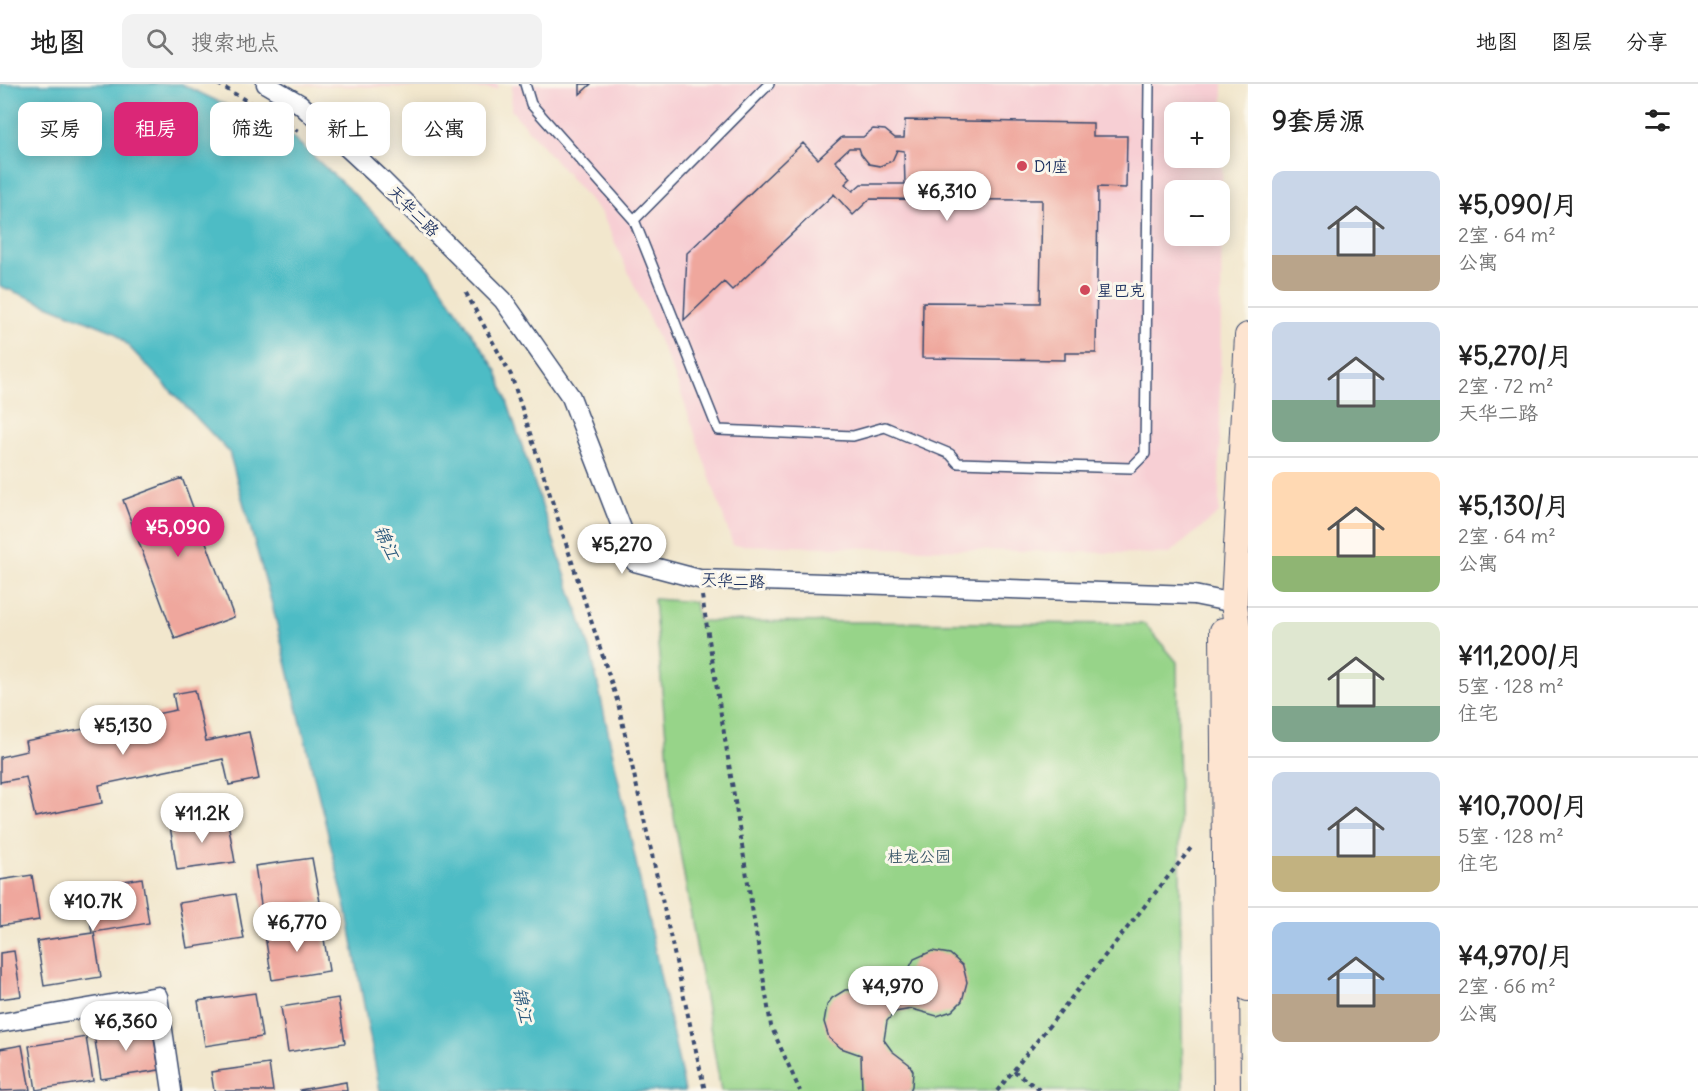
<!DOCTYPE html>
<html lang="zh">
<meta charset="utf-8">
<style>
body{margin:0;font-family:Delius,"LXGW WenKai TC",sans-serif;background:#f2f2f2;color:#222;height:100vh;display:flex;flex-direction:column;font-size:22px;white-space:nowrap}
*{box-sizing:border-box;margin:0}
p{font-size:20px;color:#767676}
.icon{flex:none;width:33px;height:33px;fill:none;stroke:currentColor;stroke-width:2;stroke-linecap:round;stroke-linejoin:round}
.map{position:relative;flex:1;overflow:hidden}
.details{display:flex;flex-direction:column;background:#fff;width:450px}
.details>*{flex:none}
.guide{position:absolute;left:18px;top:18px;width:570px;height:54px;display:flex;gap:12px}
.controls{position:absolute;left:1164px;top:18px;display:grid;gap:12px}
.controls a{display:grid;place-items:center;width:66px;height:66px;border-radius:12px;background:#fff;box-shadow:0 3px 15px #0003;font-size:30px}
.price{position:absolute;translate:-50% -51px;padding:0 14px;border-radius:21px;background:#fff;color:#222;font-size:20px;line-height:39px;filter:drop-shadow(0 2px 3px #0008)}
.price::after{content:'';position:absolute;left:50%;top:36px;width:18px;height:14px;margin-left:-9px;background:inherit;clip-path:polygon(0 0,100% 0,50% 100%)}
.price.current{background:#db2777;color:#fff}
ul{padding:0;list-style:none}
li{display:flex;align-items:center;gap:18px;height:150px;padding:0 24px}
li+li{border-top:2px solid #e0e0e0}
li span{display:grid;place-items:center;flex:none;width:168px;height:120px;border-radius:12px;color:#555}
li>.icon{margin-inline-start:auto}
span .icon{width:72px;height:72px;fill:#fffc;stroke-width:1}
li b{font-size:26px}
h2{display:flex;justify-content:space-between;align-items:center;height:72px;padding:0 24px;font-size:26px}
.tag{padding:0 21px;border-radius:12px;background:#fff;box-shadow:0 3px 15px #0003;font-size:21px;line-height:54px}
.tag.current{background:#db2777;color:#fff}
header{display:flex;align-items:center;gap:36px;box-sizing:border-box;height:84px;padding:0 30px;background:#fff;border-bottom:2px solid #e0e0e0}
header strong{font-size:28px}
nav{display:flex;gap:33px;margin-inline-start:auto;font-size:21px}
.search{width:420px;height:54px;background:#f2f2f2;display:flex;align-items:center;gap:15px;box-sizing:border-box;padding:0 21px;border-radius:12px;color:#767676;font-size:22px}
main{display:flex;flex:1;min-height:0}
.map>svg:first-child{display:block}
.built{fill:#f7cfd4;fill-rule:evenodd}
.green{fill:#97d489;stroke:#598274;stroke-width:1.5}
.water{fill:#4dbcc5;stroke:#347692;stroke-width:1.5}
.building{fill:#efa79d;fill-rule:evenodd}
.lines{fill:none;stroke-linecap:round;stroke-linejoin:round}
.lane-casing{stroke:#3b4b6f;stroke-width:12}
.street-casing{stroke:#3b4b6f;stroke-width:21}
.secondary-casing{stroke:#3b4b6f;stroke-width:28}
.path{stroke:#3b4b6f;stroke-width:4;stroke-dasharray:4.5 4.5;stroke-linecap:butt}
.lane{stroke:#fff;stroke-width:9}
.street{stroke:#fff;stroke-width:18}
.secondary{stroke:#fde4d0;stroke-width:26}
.poi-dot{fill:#d1495b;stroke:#fbf7ec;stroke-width:2}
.labels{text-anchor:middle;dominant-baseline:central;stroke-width:6;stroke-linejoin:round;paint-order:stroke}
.poi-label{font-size:16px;fill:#1b2f5e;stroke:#fbf7ec;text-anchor:start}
.street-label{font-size:16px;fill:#1b2f5e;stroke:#fbf7ec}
.park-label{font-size:16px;fill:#3a5869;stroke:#fbf7ec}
.water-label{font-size:18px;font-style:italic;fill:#2a597d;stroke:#fbf7ec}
</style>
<header>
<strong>地图</strong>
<div class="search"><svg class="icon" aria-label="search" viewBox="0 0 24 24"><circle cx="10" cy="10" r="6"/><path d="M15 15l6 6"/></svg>搜索地点</div>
<nav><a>地图</a><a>图层</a><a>分享</a></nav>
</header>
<main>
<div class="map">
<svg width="1248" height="1007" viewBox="0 0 1248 1007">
<rect width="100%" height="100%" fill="#fbf7ec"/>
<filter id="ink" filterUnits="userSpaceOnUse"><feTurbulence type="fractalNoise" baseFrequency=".0167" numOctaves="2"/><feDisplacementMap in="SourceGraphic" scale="12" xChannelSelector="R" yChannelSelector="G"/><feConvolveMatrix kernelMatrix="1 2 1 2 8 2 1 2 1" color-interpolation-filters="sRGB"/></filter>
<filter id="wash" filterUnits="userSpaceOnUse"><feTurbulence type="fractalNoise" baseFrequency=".008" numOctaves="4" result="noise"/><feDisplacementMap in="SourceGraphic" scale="24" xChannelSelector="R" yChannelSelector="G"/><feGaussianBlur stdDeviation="1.35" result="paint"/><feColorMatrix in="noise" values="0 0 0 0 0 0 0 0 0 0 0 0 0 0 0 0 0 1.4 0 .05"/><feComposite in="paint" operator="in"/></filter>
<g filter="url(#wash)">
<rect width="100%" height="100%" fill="#f2e7cd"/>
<path class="built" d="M295 0H498V5L296 1Z
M512 0H1223L1219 429 1169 470 733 461 675 292 602 130 511 26ZM1174 28H1220V74H1174ZM1174 106H1220V152H1174Z"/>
<path class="green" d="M654 515 695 518 698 537 1145 540 1177 578 1183 1007H721L672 721Z"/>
<path class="water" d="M0 0H181L290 51 352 108 430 186 497 287 591 568 685 1007H380L346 824 272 520 229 368 115 248 0 202Z"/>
<g id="blocks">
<path class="building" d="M580 0H591L580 10Z
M905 36 1093 39V52H1127L1126 104 1098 103 1096 269H1065V276L922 274 923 218 1040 219 1042 116 870 115 853 131 834 110 732 206 724 198 684 236 687 169 803 59 818 75 842 53H863L873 45 885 46 895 54H904ZM849 64H859L861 70 869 80 880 82 892 77 897 66 904 67 905 100H861L853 107 845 100 851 94 835 77Z
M182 394 234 533 175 555 123 416Z
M195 606 206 657 249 648 259 695 229 701 223 675 99 701 102 719 35 733 26 693 0 698V673L27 667 25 657 176 626 173 610Z
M227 733 235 778 177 786 170 742Z
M312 774 320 818 262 827 255 782Z
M32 791 39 836 0 842V796Z
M142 794 149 839 94 848 101 893 44 902 37 857 92 849 85 803Z
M236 810 244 855 187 864 179 819Z
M322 842 329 887 272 896 265 851Z
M14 867 21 912 0 915V869Z
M932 867 950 870 963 882 967 898 962 917 952 927 937 932 912 925 895 928 887 937 884 956 892 967 909 980 913 987 912 1002 910 1007H862L861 971 841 964 829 954 824 938 827 921 832 914 845 906 860 905 877 909 891 907 902 898 914 875Z
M255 909 262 953 205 962 198 917Z
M338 914 345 959 288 968 281 923Z
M152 941 159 986 101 995 94 950Z
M86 953 93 997 36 1006 29 962Z
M22 961 30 1006 0 1007V965Z
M269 980 273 1007H214L211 988Z
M346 998 347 1007H300V1006Z"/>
</g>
</g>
<g filter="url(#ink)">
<use href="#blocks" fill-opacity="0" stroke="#3b4b6f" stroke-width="1.5"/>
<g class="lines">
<defs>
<path id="lane" d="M525 0 531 20 634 136 718 346 853 352 885 343 950 370 958 379 1131 384 1145 370 1149 0
M634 136 769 0"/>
<path id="street" d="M266 0 300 20 381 95 503 216 571 313 635 478 699 495 1194 511 1234 519
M0 939 158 912 172 1007"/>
<path id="secondary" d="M1248 252 1234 519 1242 583 1248 904
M1223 547 1227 1007"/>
</defs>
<use href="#lane" class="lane-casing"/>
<use href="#street" class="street-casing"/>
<use href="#secondary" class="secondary-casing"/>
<path class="path" d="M218 0 298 47
M466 209 511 291 618 619 705 1007
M702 512 771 942 800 1007
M1014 987 1041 1007
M997 1007 1191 764"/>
<use href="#lane" class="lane"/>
<use href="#street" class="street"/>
<use href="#secondary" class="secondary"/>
</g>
</g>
<g class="poi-dot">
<circle cx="1022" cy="82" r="6"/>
<circle cx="1085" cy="206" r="6"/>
</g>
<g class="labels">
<g class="poi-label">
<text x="1034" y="82">D1座</text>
<text x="1097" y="206">星巴克</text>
</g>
<g class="street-label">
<text transform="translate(414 127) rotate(45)">天华二路</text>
<text transform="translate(733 496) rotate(3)">天华二路</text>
</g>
<g class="park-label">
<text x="919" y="772">桂龙公园</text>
</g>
<g class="water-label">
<text transform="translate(387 458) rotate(65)">锦江</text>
<text transform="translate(523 921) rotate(78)">锦江</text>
</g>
</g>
</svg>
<div class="controls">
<a>+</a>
<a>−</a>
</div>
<b class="price" style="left:947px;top:138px">¥6,310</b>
<b class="price current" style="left:178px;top:474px">¥5,090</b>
<b class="price" style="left:622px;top:491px">¥5,270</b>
<b class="price" style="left:123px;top:672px">¥5,130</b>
<b class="price" style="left:202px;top:760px">¥11.2K</b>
<b class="price" style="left:93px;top:848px">¥10.7K</b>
<b class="price" style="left:297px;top:869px">¥6,770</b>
<b class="price" style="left:893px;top:933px">¥4,970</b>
<b class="price" style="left:126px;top:968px">¥6,360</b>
<div class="guide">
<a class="tag">买房</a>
<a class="tag current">租房</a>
<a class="tag">筛选</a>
<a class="tag">新上</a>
<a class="tag">公寓</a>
</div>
</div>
<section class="details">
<h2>9套房源<svg class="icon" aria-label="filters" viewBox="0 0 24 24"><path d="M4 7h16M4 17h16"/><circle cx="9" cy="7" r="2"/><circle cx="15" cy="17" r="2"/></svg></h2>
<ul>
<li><span style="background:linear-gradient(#c9d6e8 70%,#b9a48a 0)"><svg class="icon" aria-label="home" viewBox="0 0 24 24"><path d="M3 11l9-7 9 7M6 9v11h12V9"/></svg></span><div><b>¥5,090/月</b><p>2室 · 64 m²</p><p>公寓</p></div></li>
<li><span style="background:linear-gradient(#c9d6e8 65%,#7fa58c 0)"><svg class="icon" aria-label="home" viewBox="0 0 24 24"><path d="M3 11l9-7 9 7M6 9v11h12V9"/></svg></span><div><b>¥5,270/月</b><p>2室 · 72 m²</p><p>天华二路</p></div></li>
<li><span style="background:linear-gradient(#ffd9b3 70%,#8fb573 0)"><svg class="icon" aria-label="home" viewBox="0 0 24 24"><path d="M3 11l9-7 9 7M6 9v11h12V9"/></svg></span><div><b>¥5,130/月</b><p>2室 · 64 m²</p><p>公寓</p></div></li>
<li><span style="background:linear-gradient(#dfe7d0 70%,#7fa58c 0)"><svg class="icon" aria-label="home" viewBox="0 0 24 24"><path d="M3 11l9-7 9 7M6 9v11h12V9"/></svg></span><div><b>¥11,200/月</b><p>5室 · 128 m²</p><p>住宅</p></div></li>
<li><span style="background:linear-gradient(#c9d6e8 70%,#c2b280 0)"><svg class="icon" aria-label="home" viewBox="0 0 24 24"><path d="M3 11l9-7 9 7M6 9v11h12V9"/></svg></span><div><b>¥10,700/月</b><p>5室 · 128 m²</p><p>住宅</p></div></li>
<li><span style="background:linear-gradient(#a9c7e8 60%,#b9a48a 0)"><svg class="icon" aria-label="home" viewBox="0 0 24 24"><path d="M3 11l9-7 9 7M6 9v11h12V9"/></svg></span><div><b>¥4,970/月</b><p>2室 · 66 m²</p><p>公寓</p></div></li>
</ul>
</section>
</main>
